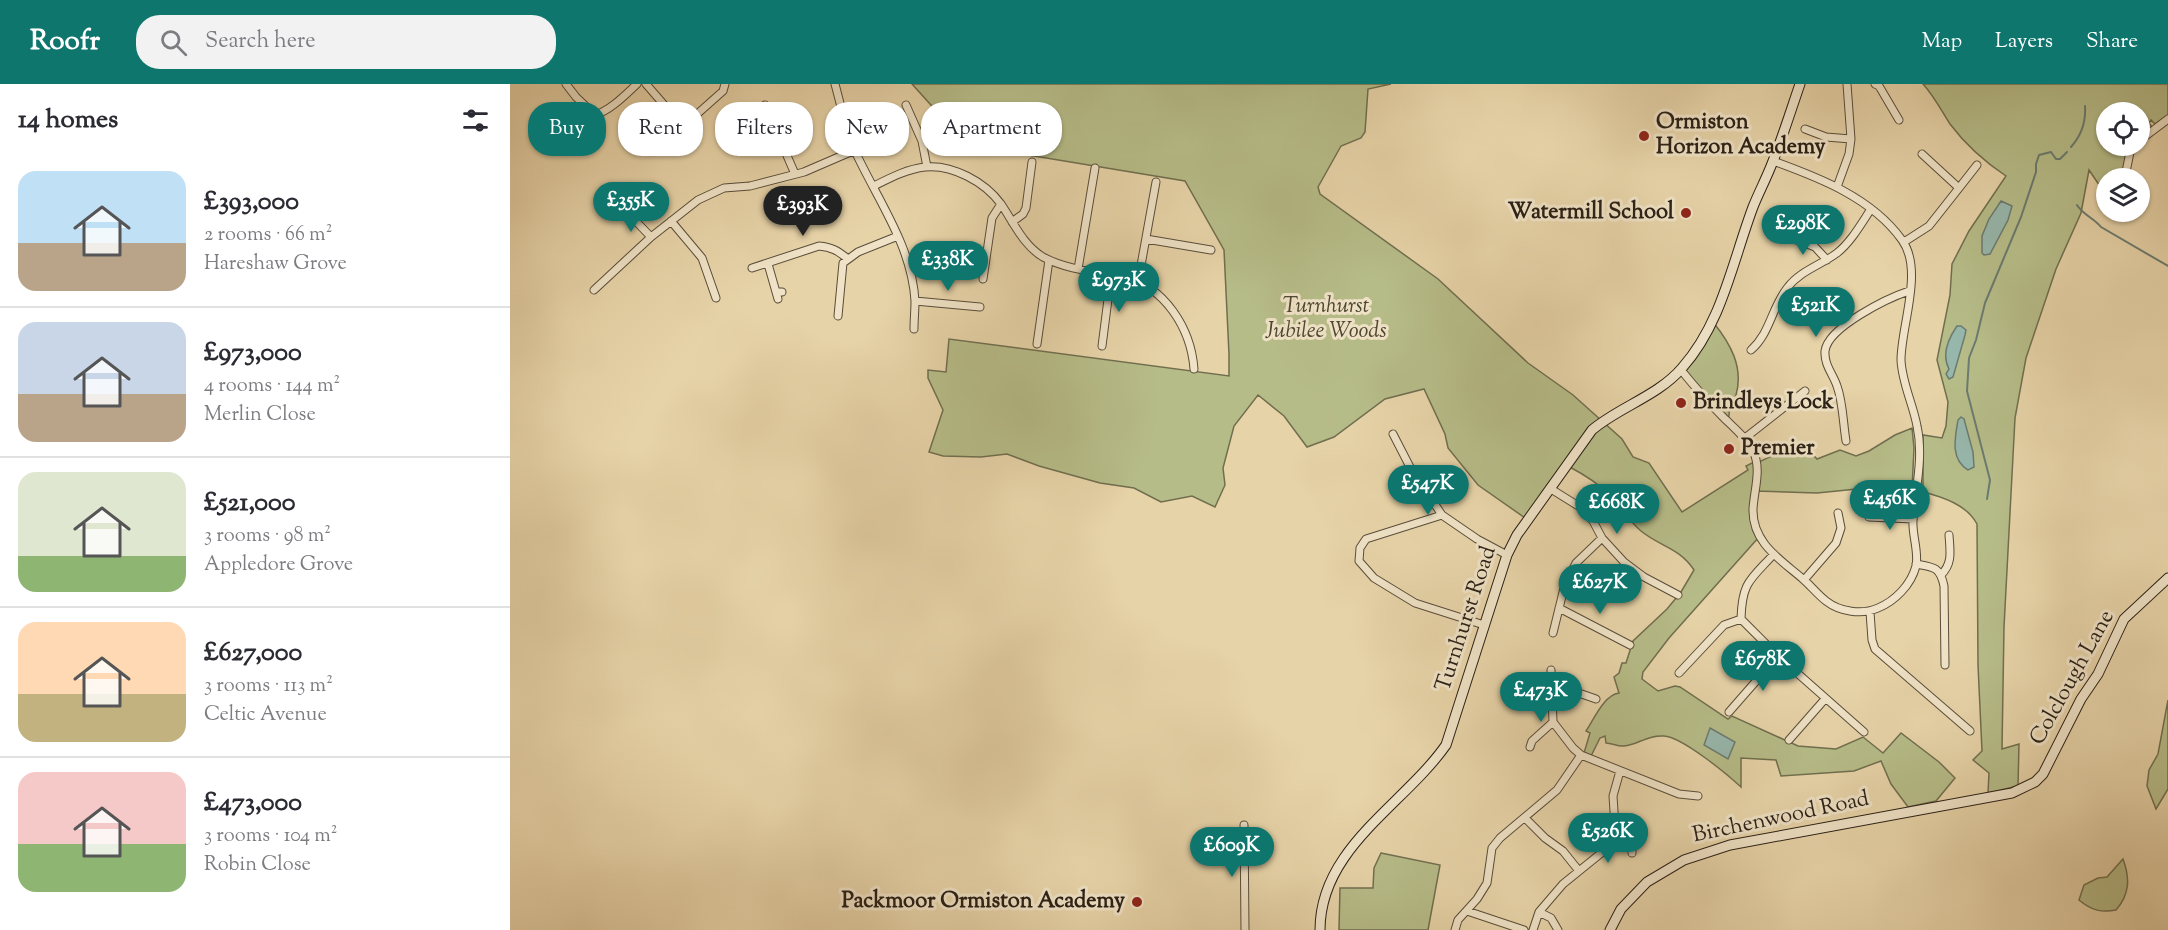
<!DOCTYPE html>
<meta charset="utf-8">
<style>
body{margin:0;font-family:"Sorts Mill Goudy",serif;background:#f2f2f3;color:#2b2b33;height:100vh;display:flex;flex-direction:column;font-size:22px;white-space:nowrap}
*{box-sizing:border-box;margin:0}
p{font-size:20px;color:#7c7c81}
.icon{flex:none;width:33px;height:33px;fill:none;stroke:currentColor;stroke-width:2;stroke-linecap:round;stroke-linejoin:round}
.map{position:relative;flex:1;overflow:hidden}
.drawer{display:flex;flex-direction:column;background:#fff;width:510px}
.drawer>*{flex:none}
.guide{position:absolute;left:18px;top:18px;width:570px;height:54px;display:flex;gap:12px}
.tools{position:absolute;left:1586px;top:18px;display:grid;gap:12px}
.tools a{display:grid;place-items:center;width:54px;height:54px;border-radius:50%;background:#fff;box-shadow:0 2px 4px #0004;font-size:30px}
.price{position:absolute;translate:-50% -51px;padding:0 14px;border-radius:21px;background:#0f766e;color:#fff;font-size:20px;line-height:39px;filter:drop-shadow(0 2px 3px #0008)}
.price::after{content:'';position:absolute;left:50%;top:36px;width:18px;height:14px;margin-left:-9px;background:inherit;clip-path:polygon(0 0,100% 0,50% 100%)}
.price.current{background:#222;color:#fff}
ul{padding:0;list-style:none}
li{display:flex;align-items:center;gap:18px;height:150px;padding:0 18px}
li+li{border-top:2px solid #e1e1e2}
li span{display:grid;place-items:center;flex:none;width:168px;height:120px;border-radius:18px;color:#555}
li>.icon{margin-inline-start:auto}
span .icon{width:72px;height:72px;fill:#fffc;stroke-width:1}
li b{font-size:26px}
h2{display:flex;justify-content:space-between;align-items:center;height:72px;padding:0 18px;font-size:26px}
.chip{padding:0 21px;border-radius:24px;background:#fff;box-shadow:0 2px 4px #0004;font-size:21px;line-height:54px}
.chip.current{background:#0f766e;color:#fff}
header{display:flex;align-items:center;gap:36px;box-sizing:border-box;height:84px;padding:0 30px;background:#0f766e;color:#fff}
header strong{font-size:28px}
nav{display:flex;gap:33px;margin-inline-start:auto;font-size:21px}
.search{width:420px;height:54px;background:#f2f2f3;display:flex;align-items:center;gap:15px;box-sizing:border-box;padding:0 21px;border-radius:24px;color:#7c7c81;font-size:22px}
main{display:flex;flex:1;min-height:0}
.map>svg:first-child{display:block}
.green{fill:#b6bc88;stroke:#706e4f;stroke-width:1.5}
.water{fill:#97b7ac;stroke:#6b7b70;stroke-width:1.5}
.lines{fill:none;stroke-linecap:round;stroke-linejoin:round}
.stream{stroke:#6b7b70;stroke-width:2}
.street-casing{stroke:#594d3a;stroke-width:9}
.secondary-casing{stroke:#2a2016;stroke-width:11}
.street{stroke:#efe2c6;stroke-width:7}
.secondary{stroke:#efe2c6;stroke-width:9}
.poi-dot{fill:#8f2418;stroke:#efe2c6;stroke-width:2}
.labels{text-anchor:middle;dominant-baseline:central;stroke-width:6;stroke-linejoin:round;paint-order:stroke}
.poi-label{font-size:22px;font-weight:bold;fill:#2a2016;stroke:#efe2c6;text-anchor:start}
.park-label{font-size:22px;font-style:italic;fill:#4d4732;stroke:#efe2c6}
.street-label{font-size:22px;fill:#2a2016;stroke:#efe2c6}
</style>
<header>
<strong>Roofr</strong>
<div class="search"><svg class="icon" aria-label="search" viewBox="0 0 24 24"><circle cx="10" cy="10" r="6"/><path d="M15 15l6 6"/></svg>Search here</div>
<nav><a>Map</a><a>Layers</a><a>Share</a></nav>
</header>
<main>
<section class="drawer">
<h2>14 homes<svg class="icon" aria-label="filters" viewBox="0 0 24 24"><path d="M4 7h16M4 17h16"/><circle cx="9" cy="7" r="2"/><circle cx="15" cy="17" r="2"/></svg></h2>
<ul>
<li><span style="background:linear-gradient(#bfe0f5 60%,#b9a48a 0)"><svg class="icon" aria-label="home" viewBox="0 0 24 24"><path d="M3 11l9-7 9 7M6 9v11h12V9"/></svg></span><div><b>£393,000</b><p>2 rooms · 66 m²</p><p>Hareshaw Grove</p></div></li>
<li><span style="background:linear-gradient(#c9d6e8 60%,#b9a48a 0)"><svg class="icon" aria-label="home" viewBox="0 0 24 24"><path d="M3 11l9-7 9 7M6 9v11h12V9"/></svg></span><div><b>£973,000</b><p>4 rooms · 144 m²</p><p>Merlin Close</p></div></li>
<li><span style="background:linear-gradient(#dfe7d0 70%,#8fb573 0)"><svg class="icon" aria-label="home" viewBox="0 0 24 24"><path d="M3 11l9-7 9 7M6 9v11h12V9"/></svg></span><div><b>£521,000</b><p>3 rooms · 98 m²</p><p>Appledore Grove</p></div></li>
<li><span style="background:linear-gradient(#ffd9b3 60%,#c2b280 0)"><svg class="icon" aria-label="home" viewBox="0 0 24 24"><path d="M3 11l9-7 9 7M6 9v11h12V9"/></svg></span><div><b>£627,000</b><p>3 rooms · 113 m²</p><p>Celtic Avenue</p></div></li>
<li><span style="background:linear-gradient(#f6c9c9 60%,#8fb573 0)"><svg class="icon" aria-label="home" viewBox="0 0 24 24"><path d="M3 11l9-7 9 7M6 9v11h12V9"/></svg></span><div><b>£473,000</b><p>3 rooms · 104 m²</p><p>Robin Close</p></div></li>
</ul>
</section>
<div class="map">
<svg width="1658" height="846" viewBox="0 0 1658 846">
<rect width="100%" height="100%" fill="#e7d3a8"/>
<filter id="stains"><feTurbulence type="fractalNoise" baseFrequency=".00333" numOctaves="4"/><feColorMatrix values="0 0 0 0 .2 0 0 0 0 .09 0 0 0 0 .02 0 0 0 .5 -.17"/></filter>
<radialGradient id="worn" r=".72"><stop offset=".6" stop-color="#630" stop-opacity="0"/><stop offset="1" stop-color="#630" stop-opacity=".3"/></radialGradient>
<path class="green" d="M402 0H881L858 5 855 48 851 54 831 62 808 103 810 110 928 195 1018 279 1063 311 1112 355 1123 373 1139 379 1172 428 1238 386 1236 382 1246 377 1247 379 1291 358 1307 375 1330 366 1346 372 1359 367 1385 351 1402 344 1404 364 1402 405 1357 404 1307 409 1245 407 1243 424 1249 453 1159 554 1133 588 1132 595 1148 607 1165 602 1170 603 1218 635 1222 632 1288 662 1326 665 1353 653 1373 669 1391 649 1429 678 1445 694 1426 717 1398 723 1381 700 1371 677 1344 687 1271 692 1266 676 1231 674V703C1217 690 1172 653 1154 652 1136 651 1128 661 1114 662 1108 663 1102 659 1096 659L1095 652 1090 654 1081 672 1074 669 1080 649 1076 647C1084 635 1094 611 1109 609L1104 593 1109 589 1112 579H1116L1123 557 1157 525 1171 508 1184 486C1170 464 1149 462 1131 447 1119 437 1111 423 1100 411 1088 399 1073 390 1058 382L1018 436 968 401 938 364 935 350 914 305 875 315 824 353 797 363 774 332 748 311 724 342 713 384 715 401 705 423 682 412 651 418 624 404 590 399 529 382 497 370 471 373 433 372 419 368 433 326 418 294V286L436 288 439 255 719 292V270L714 166 675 97 457 61Z
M1413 0H1658V31L1645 40 1641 36 1639 39 1642 43 1629 53V28H1596V62H1620L1611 94H1596V111L1579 86 1571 129 1546 185 1516 274 1505 334 1494 543 1492 665 1509 660 1508 702 1478 709 1479 689 1463 676 1472 667 1468 581 1467 440C1457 421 1433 413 1413 408V351L1432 354 1436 342 1438 318 1427 276 1440 211 1442 180 1459 147 1496 92C1475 78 1455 60 1440 40 1431 26 1424 12 1413 0Z
M1203 238C1220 259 1234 283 1226 311 1225 316 1221 319 1220 324 1219 328 1219 333 1218 338L1171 286Z
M1658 616V705L1646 725 1637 702 1639 686 1648 670Z
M871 769 930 781 918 846H829L830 804H863L864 784Z
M1613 775C1620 794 1620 810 1606 826 1591 829 1581 826 1569 816L1574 801 1588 794 1597 793Z"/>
<path class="water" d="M1491 117 1502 122 1498 136 1480 170 1474 171 1472 169V152L1479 135Z
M1447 242H1451L1456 246 1455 251 1443 293 1439 295 1436 290 1439 285C1431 270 1438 255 1447 242Z
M1451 333 1454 335 1463 368 1464 383 1458 386C1440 375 1445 354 1448 336Z
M1200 644 1225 658 1218 675 1194 661Z"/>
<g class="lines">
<path class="stream" d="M1561 63C1571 52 1576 37 1575 22
M1567 121C1573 131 1584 134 1591 143L1658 182
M1477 415 1480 396 1457 307 1459 274 1466 256 1475 219 1511 133 1526 88V80L1529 71 1541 68 1546 75H1550L1557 68"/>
<defs>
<path id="street" d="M56 0 66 13 85 31C101 26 115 11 127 0
M136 0 169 38V46
M325 0C331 22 336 46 345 67 367 115 402 162 405 217 405 226 404 236 404 245
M1365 0 1369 2 1389 36
M255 21 285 90
M396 21 412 57 417 83
M1295 45 1316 53 1341 55
M1629 57 1658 35
M149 64 213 7 215 0
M1616 88 1620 68 1624 62
M364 102C380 94 397 85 415 83 442 80 475 98 491 120 504 139 513 161 533 173 557 186 587 188 613 193 655 202 681 245 684 285
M1327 103 1339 70 1341 55 1337 0
M1449 104 1467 81
M118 129 141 153
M161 137 192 174 206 214
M502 138 513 130 516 124 522 78
M1279 153 1305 163 1317 176
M636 155 701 166
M1394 158 1419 142 1449 104 1412 70
M258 180 266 208
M242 184 309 162C322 163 328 167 338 175
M568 185 585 84
M473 195 482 134 491 120
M628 198 646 98
M84 206 141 153 188 116 214 104 240 102 294 88 345 66
M268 215 266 208H272
M405 217 470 223
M328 232 333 179 348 168 388 152
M527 260 539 176
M592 262 601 192
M1241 266C1261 248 1261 224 1278 203 1290 187 1311 181 1327 169 1341 158 1351 140 1361 125
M1171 286C1184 302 1198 318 1213 333 1224 344 1236 353 1243 367 1252 385 1244 406 1243 425 1242 459 1271 476 1293 495 1301 502 1308 511 1316 517 1330 528 1352 531 1368 524 1385 517 1401 501 1406 482 1409 468 1402 451 1403 437 1405 406 1414 374 1407 342 1403 320 1392 299 1391 276 1391 242 1414 186 1392 156 1362 114 1310 94 1263 77
M883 350 900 383 932 431 967 455 997 471
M1235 354 1295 307
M1336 357C1333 339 1333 318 1327 302 1323 290 1314 281 1315 267 1318 243 1378 214 1399 207
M1041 405 1070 423 1083 437 1092 454 1114 478 1134 493 1168 511
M932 431 856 455 850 464 849 477 864 494 905 519 974 541
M1359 433 1403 435
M1264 470C1240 496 1232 498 1231 535L1268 572 1354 648
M1406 480C1424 483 1430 483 1434 502L1435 581
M1431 491C1443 479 1440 467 1439 451
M1294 496 1326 459 1331 444 1328 429
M1049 524 1120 561
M1360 528 1362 556 1365 565 1460 647
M1043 549 1055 500 1066 479 1092 454
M1041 586 1043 638 1063 664 1071 671 1169 710 1188 712
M1169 589 1214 541 1231 535
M1041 607H1063L1086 615
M1219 628 1268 572
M1279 656 1315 615
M1020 663 1022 657 1043 638
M1015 734 1035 754 1053 767 1069 787
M734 741 735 846
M1101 752 1122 762
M1122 769V762L1126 758
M957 827 1014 846
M1029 828 1041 834 1048 846
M945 846 948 836 967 815 977 799 982 764 990 754 1047 706 1071 671
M1023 846 1029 828 1053 800 1095 766 1105 743 1103 712 1110 687"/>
<path id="secondary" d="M810 846C810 764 894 721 936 661L997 471 1007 451 1082 346C1109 323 1148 312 1172 284 1212 239 1222 179 1243 123 1249 108 1257 93 1263 77 1273 52 1281 26 1290 0
M1100 846 1111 825 1137 798 1174 776 1220 761 1502 709 1525 698 1533 690 1571 615 1588 590 1614 535 1658 494"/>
</defs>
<use href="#street" class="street-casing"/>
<use href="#secondary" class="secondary-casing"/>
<use href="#street" class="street"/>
<use href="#secondary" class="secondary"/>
</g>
<g class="poi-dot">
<circle cx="1134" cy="52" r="6"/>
<circle cx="1176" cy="129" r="6"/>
<circle cx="1171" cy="319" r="6"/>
<circle cx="1219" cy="365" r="6"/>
<circle cx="627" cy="818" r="6"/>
</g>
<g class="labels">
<g class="poi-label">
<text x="1146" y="39">Ormiston<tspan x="1146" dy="25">Horizon Academy</tspan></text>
<text x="1164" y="129" text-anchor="end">Watermill School</text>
<text x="1183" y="319">Brindleys Lock</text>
<text x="1231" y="365">Premier</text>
<text x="615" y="818" text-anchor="end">Packmoor Ormiston Academy</text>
</g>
<g class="park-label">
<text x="816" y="223">Turnhurst<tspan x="816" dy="25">Jubilee Woods</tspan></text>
</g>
<g class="street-label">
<text transform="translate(957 535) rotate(-72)">Turnhurst Road</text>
<text transform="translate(1563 594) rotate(-61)">Colclough Lane</text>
<text transform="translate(1271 734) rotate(-12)">Birchenwood Road</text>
</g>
</g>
<rect width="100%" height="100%" filter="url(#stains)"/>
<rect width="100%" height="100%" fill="url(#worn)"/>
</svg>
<div class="tools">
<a><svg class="icon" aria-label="locate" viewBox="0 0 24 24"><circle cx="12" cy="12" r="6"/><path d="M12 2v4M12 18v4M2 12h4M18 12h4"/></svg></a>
<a><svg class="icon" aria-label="layers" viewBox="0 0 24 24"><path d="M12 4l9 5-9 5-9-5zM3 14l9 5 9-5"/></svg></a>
</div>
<b class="price" style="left:121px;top:149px">£355K</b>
<b class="price current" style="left:293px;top:153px">£393K</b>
<b class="price" style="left:1293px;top:172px">£298K</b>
<b class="price" style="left:438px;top:208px">£338K</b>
<b class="price" style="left:609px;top:229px">£973K</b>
<b class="price" style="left:1306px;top:254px">£521K</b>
<b class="price" style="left:918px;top:432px">£547K</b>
<b class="price" style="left:1380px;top:447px">£456K</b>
<b class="price" style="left:1107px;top:451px">£668K</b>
<b class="price" style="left:1090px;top:531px">£627K</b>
<b class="price" style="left:1253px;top:608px">£678K</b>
<b class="price" style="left:1031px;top:639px">£473K</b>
<b class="price" style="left:1098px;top:780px">£526K</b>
<b class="price" style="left:722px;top:794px">£609K</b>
<div class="guide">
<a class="chip current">Buy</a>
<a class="chip">Rent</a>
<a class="chip">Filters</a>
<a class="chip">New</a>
<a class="chip">Apartment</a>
</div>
</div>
</main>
